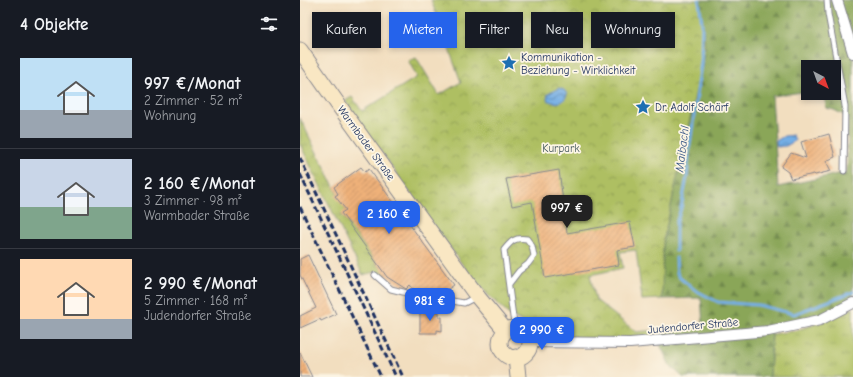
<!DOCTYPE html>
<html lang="de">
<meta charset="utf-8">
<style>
body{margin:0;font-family:"Comic Neue",sans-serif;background:#20242c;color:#f1f3f6;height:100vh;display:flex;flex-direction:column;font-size:15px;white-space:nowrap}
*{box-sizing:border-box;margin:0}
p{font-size:13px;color:#9ea1a6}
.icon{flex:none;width:22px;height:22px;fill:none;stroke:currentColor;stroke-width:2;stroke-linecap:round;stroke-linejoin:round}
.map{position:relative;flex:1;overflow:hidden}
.side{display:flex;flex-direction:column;background:#171b24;width:300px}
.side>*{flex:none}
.hud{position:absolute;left:12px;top:12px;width:380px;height:36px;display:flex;gap:8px}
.needle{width:26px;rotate:139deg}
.fabs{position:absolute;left:501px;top:60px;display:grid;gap:8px}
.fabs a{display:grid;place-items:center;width:40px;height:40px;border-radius:0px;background:#171b24;box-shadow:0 2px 6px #0003;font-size:20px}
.price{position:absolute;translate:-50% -34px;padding:0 9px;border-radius:8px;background:#2563eb;color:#fff;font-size:13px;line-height:26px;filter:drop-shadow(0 1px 2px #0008)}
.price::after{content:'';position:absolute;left:50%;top:24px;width:12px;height:9px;margin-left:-6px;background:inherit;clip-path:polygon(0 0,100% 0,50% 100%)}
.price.current{background:#222;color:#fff}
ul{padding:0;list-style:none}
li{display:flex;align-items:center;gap:12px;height:100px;padding:0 20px}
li+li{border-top:1px solid #363941}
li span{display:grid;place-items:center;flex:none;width:112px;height:80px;border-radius:0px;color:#555}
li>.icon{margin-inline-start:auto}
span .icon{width:48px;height:48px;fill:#fffc;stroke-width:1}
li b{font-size:17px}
h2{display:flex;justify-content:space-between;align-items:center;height:48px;padding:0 20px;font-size:17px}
.pill{padding:0 14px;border-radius:0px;background:#171b24;box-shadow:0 2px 6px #0003;font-size:14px;line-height:36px}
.pill.current{background:#2563eb;color:#fff}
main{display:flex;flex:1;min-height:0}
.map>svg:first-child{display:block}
.grass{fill:url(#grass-tufts);stroke:#647760}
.forest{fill:url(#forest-firs);stroke:#526a5b;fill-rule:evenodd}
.park{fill:url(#park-crowns);stroke:#647760}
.water{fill:url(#water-waves);stroke:#486ea2}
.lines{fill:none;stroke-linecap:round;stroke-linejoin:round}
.stream{stroke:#74aee5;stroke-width:3}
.building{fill:url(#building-hatch)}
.lane-casing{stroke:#86868e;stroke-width:7}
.street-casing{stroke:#86868e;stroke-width:12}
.secondary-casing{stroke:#86868e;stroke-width:17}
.lane{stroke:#fff;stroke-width:5}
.street{stroke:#fff;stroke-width:10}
.secondary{stroke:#f9e7c3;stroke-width:15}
.rail{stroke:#1b2f5e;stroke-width:3;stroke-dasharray:6 3;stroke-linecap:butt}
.labels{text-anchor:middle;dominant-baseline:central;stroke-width:3.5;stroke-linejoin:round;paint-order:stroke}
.poi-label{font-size:11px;fill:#1b2f5e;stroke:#fcf5e5;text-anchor:start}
.street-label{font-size:11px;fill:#1b2f5e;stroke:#fcf5e5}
.park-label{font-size:11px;fill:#475a5f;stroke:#fcf5e5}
.water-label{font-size:12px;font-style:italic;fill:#365586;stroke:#fcf5e5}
</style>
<main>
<section class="side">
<h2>4 Objekte<svg class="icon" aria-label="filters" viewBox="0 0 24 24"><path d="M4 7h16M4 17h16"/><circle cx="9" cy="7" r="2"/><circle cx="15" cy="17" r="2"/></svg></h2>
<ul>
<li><span style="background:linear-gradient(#bfe0f5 65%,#9aa5b1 0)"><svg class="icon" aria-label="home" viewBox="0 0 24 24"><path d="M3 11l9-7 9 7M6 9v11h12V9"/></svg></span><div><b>997 €/Monat</b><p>2 Zimmer · 52 m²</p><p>Wohnung</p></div></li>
<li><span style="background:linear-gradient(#c9d6e8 60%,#7fa58c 0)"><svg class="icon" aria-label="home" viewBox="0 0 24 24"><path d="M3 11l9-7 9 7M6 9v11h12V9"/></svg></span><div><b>2 160 €/Monat</b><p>3 Zimmer · 98 m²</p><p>Warmbader Straße</p></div></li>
<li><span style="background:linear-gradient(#ffd9b3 75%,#9aa5b1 0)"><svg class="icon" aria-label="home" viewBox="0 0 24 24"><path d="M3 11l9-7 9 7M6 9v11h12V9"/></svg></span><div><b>2 990 €/Monat</b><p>5 Zimmer · 168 m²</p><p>Judendorfer Straße</p></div></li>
</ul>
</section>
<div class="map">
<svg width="553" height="377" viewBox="0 0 553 377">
<defs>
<pattern id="grass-tufts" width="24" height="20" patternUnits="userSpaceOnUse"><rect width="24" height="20" fill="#aebf62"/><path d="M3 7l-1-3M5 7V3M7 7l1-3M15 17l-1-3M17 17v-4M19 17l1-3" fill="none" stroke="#8d9c54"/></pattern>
<pattern id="forest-firs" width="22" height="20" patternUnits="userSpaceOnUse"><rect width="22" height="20" fill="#8aa658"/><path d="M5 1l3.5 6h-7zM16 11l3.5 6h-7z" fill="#70884c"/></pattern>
<pattern id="park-crowns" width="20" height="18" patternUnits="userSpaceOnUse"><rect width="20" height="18" fill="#aebf62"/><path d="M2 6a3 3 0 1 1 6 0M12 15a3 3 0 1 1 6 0" fill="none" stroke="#8d9c54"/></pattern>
<pattern id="water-waves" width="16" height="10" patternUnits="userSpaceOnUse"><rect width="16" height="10" fill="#74aee5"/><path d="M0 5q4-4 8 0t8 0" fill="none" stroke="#5e8ebd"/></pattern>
<pattern id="building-hatch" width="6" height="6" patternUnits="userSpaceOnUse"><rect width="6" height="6" fill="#efb179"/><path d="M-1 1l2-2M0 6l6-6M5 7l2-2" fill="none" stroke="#c19066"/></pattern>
</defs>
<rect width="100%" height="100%" fill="#fcf5e5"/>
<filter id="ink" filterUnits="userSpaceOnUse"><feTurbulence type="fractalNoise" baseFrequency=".025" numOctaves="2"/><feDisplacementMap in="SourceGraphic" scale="8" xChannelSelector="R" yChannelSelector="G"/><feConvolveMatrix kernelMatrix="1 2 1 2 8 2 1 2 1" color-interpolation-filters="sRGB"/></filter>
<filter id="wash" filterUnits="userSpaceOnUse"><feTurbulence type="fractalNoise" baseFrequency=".012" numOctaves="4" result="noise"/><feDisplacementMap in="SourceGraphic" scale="16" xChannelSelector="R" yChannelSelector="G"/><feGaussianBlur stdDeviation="0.9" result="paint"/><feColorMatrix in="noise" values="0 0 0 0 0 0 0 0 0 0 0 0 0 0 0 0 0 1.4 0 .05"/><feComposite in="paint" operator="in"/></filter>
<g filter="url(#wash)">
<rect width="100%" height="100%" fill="#f2debf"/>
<path class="grass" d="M0 118 22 163H23L34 187 38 194 36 196 46 210 41 214 87 277C78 271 73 272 63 275L0 144Z
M553 308V377H470L472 334 494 331 522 322Z"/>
<path class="forest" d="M399 0H553V299L517 317 472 327 470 377H383L370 366 357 338V330L403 325 401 298 362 299 363 242 405 49ZM508 67H534V93H508ZM503 92 525 99 526 108 534 110 548 117 547 172 478 187 472 96Z"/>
<path class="park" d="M131 0H399L405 49 363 242 362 299 342 300 336 250 320 252 323 268 290 275 296 300 336 332 357 330V338L292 340 252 335 236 329 208 314 187 294 165 268 123 211 45 101 52 97 62 111 117 77 108 60 116 57 139 95 161 82Z"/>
<path class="water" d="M259 88 264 90 267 94C265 104 254 104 247 100L248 94Z
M493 135 495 141 486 146 477 147 476 141 484 136Z"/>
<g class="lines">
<path class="stream" d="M376 251V224L381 208 387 177 389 152 401 63 402 24 399 0
M376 258 377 273 380 278 395 290 418 302 458 305 494 314 553 292"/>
</g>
<g id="blocks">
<path class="building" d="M529 134 535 157 526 161 531 171 515 175 514 174 491 179 488 172 481 167 491 153 506 158 501 142Z
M61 167 65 172 69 169 154 285 141 294 115 291 110 285 106 289 87 277 41 213 46 210 35 196 38 194 34 187Z
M259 170 267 233 330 222 335 247 317 250 319 265 245 278 232 202 212 206 206 179Z
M8 255 36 314 21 321 20 319 0 328V316L16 308 0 275V259Z
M120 311 139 312V317H142V331L137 330V333H120Z
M0 352 12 377H0Z"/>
</g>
</g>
<g filter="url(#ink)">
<use href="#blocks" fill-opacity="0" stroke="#86868e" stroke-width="1"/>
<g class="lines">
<defs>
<path id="lane" d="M527 0 528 14 545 106 544 171
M75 275 91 289 111 294 164 303 176 297
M209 284 219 271 228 264 234 256 232 246 227 239C215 237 211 241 204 250L213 317 216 328"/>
<path id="street" d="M537 0 553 53
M230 342 330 343 468 331 520 320 553 303"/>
<path id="secondary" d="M0 50 42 110 177 296 206 331
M200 343a15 15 0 1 1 30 0a15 15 0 1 1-30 0Z
M216 357 218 377"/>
</defs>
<use href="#lane" class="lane-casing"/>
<use href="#street" class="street-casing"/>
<use href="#secondary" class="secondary-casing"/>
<use href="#lane" class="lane"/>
<use href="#street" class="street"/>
<use href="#secondary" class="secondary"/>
<path class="rail" d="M0 158 103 377
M0 174 96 377
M0 207 81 377"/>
</g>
</g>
<defs>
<symbol id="sight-bare" viewBox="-9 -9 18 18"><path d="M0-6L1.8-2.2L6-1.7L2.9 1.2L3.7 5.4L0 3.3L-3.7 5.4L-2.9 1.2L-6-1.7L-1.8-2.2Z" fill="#1f6fb2" stroke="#fcf5e5" stroke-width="2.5" paint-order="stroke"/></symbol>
</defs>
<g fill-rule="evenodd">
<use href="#sight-bare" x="198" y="52" width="22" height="22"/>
<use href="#sight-bare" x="332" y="96" width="22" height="22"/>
</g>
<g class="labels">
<g class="poi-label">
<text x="221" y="57">Kommunikation -<tspan x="221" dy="13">Beziehung - Wirklichkeit</tspan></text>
<text x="355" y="107">Dr. Adolf Schärf</text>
</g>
<g class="street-label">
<text transform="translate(66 143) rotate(54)">Warmbader Straße</text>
<text transform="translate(393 326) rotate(-5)">Judendorfer Straße</text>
</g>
<g class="park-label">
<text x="261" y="148">Kurpark</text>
</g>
<g class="water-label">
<text transform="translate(382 149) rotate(-83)">Maibachl</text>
</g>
</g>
</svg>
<div class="fabs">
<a><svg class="needle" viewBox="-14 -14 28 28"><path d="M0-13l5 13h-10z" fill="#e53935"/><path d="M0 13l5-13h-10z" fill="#9ea1a6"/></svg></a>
</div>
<b class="price current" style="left:267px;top:229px">997 €</b>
<b class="price" style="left:89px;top:235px">2 160 €</b>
<b class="price" style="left:130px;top:322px">981 €</b>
<b class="price" style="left:242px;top:351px">2 990 €</b>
<div class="hud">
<a class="pill">Kaufen</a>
<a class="pill current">Mieten</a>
<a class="pill">Filter</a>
<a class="pill">Neu</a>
<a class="pill">Wohnung</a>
</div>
</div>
</main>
